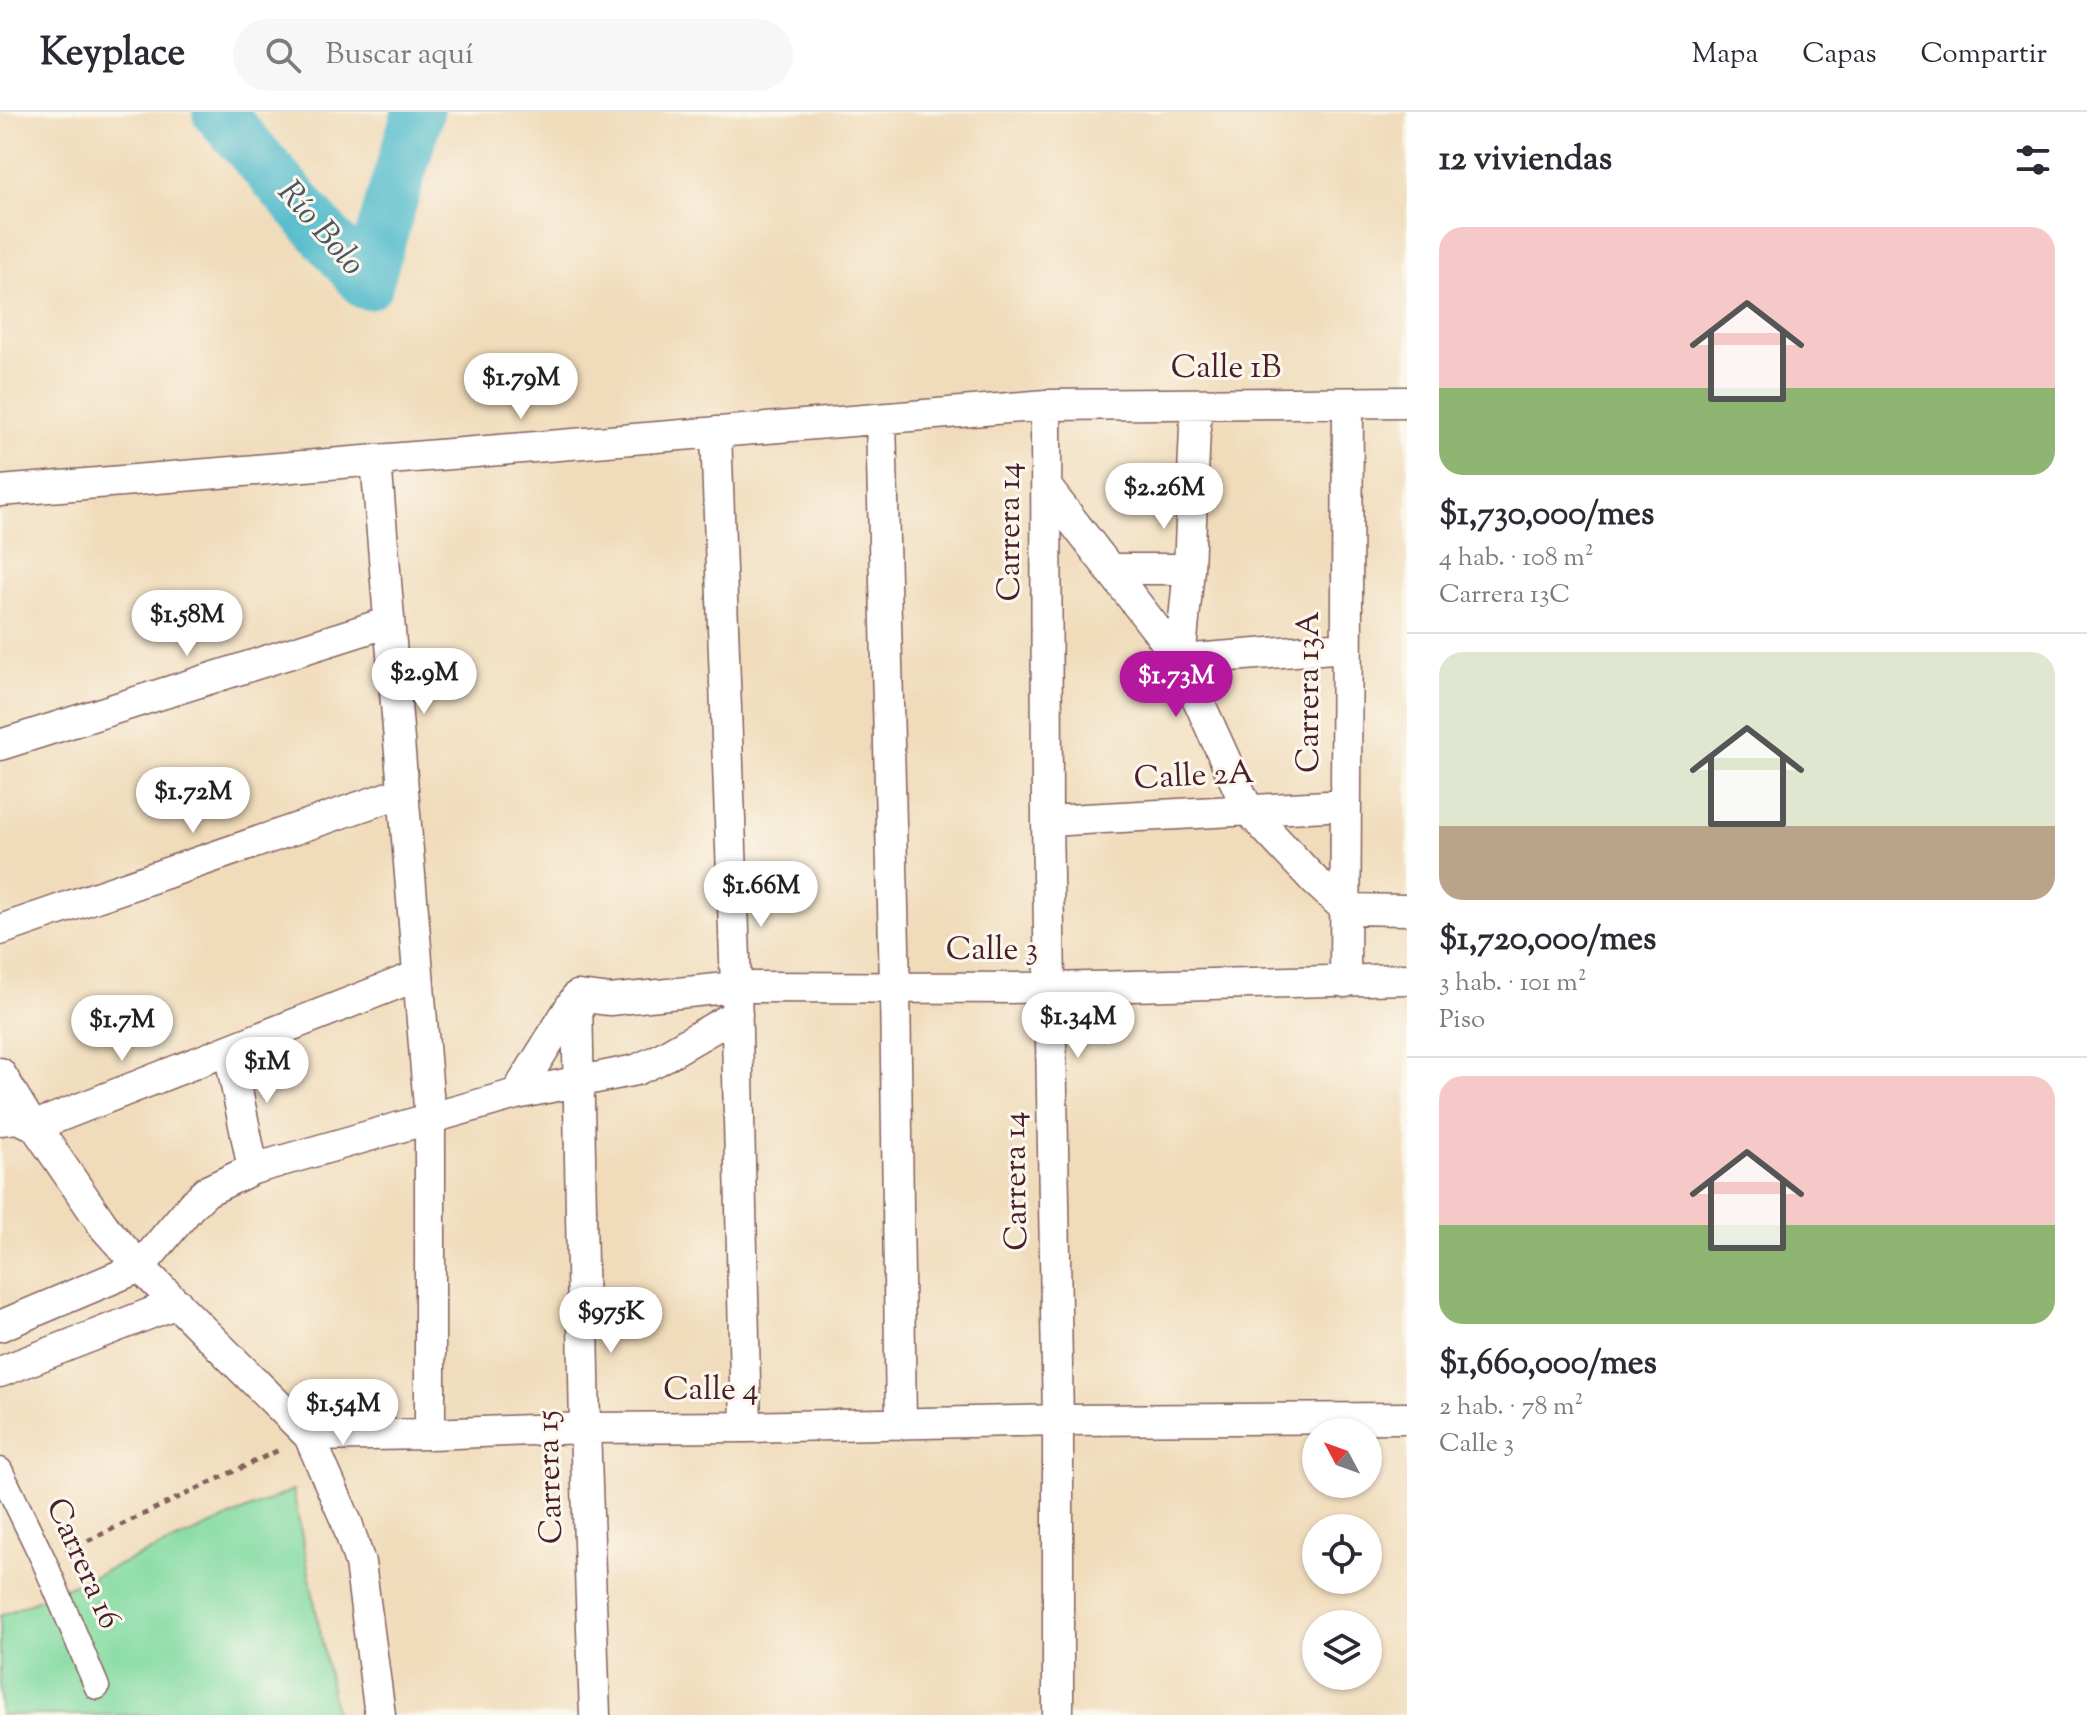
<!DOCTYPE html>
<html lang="es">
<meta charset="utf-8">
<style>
body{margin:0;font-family:"Sorts Mill Goudy",serif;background:#f7f7f7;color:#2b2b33;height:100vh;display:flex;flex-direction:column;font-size:30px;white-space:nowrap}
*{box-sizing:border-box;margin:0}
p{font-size:26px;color:#7c7c81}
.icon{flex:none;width:44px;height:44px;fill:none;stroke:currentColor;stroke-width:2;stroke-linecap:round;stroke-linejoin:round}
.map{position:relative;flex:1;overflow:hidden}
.panel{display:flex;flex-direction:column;background:#fff;width:680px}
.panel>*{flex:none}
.needle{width:52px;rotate:311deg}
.fabs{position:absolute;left:1302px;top:1306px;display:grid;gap:16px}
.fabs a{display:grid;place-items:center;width:80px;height:80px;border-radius:50%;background:#fff;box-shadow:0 2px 6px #0004;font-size:40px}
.price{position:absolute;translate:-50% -68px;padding:0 18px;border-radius:28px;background:#fff;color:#222;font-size:26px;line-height:52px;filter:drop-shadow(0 2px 4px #0008)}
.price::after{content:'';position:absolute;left:50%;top:48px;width:24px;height:18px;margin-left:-12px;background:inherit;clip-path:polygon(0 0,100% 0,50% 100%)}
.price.selected{background:#b5179e;color:#fff}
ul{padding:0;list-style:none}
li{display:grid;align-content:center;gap:16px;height:424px;padding:0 32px}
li+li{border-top:2px solid #e1e1e2}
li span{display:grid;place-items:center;height:248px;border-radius:24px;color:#555}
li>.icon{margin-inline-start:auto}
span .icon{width:144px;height:144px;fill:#fffc;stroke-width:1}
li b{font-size:34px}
h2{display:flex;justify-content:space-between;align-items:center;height:96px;padding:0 32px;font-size:34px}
header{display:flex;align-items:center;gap:48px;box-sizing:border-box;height:112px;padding:0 40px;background:#fff;border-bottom:2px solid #e1e1e2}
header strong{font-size:38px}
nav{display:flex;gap:44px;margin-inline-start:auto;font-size:28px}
.search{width:560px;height:72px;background:#f7f7f7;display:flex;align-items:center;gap:20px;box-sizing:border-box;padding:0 28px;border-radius:44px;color:#7c7c81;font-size:30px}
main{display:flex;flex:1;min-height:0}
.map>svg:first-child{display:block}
.green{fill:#81daa0;stroke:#667c66;stroke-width:2}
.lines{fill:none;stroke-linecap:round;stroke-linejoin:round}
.river{stroke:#4eb9ca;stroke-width:52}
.pedestrian-casing{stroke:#84615d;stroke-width:27}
.minor-casing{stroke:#84615d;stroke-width:33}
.path{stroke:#84615d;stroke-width:5;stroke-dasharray:6 6;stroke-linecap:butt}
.pedestrian{stroke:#fff;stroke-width:24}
.minor{stroke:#fff;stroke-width:30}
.labels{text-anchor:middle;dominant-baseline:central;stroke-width:6;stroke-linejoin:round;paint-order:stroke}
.street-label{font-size:32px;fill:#4a1f2b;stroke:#fbf7ec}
.water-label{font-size:34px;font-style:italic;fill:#4b5563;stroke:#fbf7ec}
</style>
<header>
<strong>Keyplace</strong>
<div class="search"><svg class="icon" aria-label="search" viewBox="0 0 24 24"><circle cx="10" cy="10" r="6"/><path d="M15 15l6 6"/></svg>Buscar aquí</div>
<nav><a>Mapa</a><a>Capas</a><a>Compartir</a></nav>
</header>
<main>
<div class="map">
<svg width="1407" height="1603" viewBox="0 0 1407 1603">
<rect width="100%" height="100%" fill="#fbf7ec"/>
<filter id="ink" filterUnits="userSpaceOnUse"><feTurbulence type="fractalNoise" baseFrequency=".0125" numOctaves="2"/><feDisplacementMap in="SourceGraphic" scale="16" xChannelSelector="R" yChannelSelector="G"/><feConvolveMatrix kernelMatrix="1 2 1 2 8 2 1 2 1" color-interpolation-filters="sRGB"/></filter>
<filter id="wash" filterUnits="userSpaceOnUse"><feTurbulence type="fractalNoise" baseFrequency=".006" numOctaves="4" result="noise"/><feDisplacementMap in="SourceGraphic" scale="32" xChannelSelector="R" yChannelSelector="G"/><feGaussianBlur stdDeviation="1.8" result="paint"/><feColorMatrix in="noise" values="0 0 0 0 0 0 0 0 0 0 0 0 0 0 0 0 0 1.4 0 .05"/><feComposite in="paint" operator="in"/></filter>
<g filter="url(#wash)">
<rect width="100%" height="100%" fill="#f0dbba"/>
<path class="green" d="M293 1378 336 1603H0V1504Z"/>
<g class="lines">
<path class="river" d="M218 0 367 172 418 0"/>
</g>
</g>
<g filter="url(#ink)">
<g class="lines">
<defs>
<path id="pedestrian" d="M0 1358 44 1449 97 1575"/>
<path id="minor" d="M1046 293 1047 709 1058 1308V1603
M1196 293 1189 457 1180 548 1346 535
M881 307 895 875 901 1312
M716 320 736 875 746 1315
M376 348 430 1007V1322
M1048 377 1180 548 1248 698 1315 769 1346 797 1407 798
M0 379 1046 293 1407 290
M1109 457H1189
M0 633 389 510
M1047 709 1346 693
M0 818 403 680
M1345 870 1348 292
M577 884 610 888 736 875 1050 876 1407 867
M577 884 585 1316 595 1603
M229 939 253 1057
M0 961 29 1009
M516 982 636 958 658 948 737 902
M0 1008 18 1006 35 1014 105 1116 140 1155 309 1324 347 1411 360 1451 380 1603
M35 1014 417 864
M0 1214 140 1155 191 1094 207 1079 253 1057 516 982 577 884
M0 1260 177 1191
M309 1324 430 1322 585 1316 746 1315 1058 1308 1407 1306"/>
</defs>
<use href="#pedestrian" class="pedestrian-casing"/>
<use href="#minor" class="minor-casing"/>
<path class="path" d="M66 1439 281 1337"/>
<use href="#pedestrian" class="pedestrian"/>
<use href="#minor" class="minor"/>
</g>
</g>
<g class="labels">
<g class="street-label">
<text x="1226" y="257">Calle 1B</text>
<text transform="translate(1011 420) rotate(-90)">Carrera 14</text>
<text transform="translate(1310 580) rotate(-90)">Carrera 13A</text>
<text transform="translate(1194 665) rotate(-3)">Calle 2A</text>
<text x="992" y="839">Calle 3</text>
<text transform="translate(1017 1069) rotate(-91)">Carrera 14</text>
<text x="711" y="1279">Calle 4</text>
<text transform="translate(551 1365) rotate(-92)">Carrera 15</text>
<text transform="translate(82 1452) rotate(66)">Carrera 16</text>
</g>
<g class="water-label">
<text transform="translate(320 117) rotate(49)">Río Bolo</text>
</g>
</g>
</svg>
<div class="fabs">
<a><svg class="needle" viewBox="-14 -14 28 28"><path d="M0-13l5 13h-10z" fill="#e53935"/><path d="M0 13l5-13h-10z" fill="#7c7c81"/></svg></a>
<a><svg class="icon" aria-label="locate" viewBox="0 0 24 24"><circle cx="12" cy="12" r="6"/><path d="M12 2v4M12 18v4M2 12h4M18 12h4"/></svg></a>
<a><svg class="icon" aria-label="layers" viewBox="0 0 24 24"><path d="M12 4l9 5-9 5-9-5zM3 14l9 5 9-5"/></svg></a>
</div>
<b class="price" style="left:521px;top:309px">$1.79M</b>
<b class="price" style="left:1164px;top:419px">$2.26M</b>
<b class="price" style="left:187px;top:546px">$1.58M</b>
<b class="price" style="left:424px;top:604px">$2.9M</b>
<b class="price selected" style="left:1176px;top:607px">$1.73M</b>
<b class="price" style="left:193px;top:723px">$1.72M</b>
<b class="price" style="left:761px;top:817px">$1.66M</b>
<b class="price" style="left:1078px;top:948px">$1.34M</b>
<b class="price" style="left:122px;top:951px">$1.7M</b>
<b class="price" style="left:267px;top:993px">$1M</b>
<b class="price" style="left:611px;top:1243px">$975K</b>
<b class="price" style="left:343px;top:1335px">$1.54M</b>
</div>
<section class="panel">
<h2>12 viviendas<svg class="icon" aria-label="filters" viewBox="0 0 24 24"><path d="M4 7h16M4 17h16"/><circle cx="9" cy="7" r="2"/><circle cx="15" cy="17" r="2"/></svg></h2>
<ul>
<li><span style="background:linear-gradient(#f6c9c9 65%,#8fb573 0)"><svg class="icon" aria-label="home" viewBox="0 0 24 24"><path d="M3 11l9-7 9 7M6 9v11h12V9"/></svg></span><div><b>$1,730,000/mes</b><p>4 hab. · 108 m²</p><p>Carrera 13C</p></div></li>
<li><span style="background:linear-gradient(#dfe7d0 70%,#b9a48a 0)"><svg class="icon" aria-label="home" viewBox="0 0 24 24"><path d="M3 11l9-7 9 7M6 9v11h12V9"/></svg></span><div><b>$1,720,000/mes</b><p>3 hab. · 101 m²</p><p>Piso</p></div></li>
<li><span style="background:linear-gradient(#f6c9c9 60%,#8fb573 0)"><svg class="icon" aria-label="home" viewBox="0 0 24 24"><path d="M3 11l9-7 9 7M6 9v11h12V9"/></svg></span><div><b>$1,660,000/mes</b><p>2 hab. · 78 m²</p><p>Calle 3</p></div></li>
</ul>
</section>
</main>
